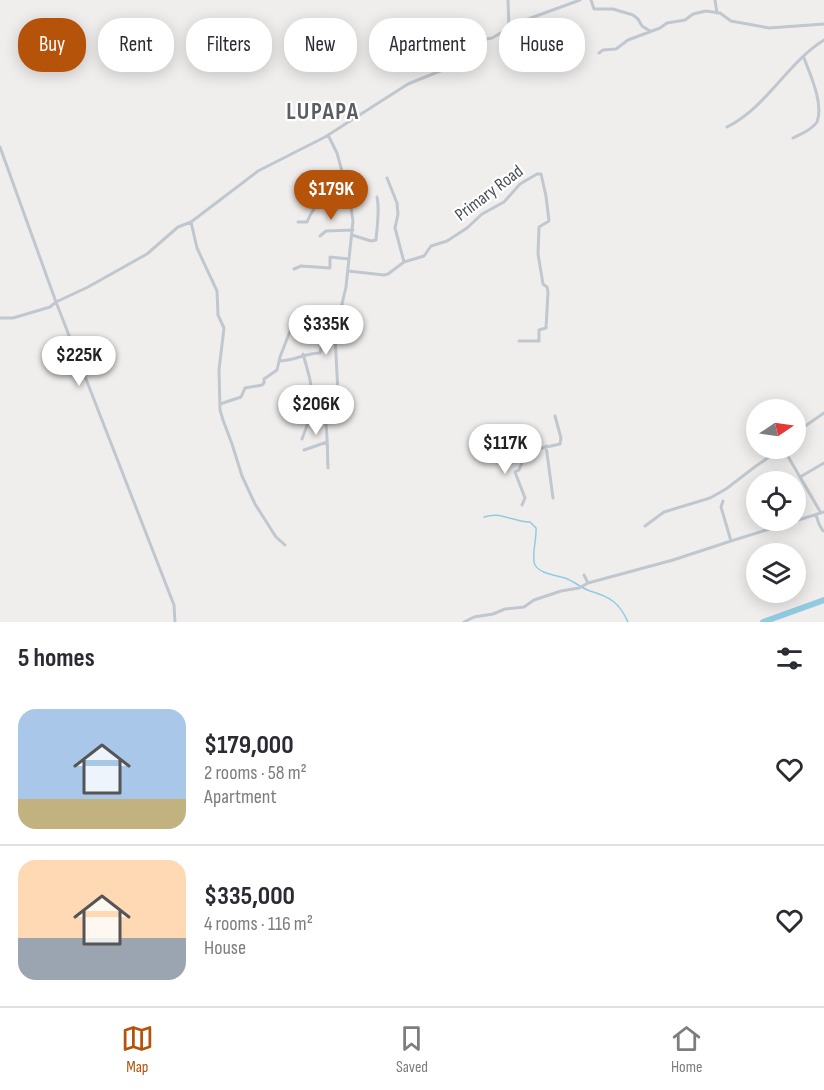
<!DOCTYPE html>
<meta charset="utf-8">
<style>
body{margin:0;font-family:"Sofia Sans Condensed",sans-serif;background:#f2f2f3;color:#2b2b33;height:100vh;display:flex;flex-direction:column;font-size:22px;white-space:nowrap}
*{box-sizing:border-box;margin:0}
p{font-size:20px;color:#7c7c81}
.icon{flex:none;width:33px;height:33px;fill:none;stroke:currentColor;stroke-width:2;stroke-linecap:round;stroke-linejoin:round}
.map{position:relative;height:622px;overflow:hidden}
.sheet{display:flex;flex-direction:column;background:#fff;flex:1}
.sheet>*{flex:none}
.hud{position:absolute;left:18px;top:18px;width:789px;height:54px;display:flex;gap:12px}
.needle{width:39px;rotate:77deg}
.buttons{position:absolute;left:746px;top:399px;display:grid;gap:12px}
.buttons a{display:grid;place-items:center;width:60px;height:60px;border-radius:50%;background:#fff;box-shadow:0 3px 15px #0003;font-size:30px}
.price{position:absolute;translate:-50% -51px;padding:0 14px;border-radius:21px;background:#fff;color:#222;font-size:20px;line-height:39px;filter:drop-shadow(0 2px 3px #0008)}
.price::after{content:'';position:absolute;left:50%;top:36px;width:18px;height:14px;margin-left:-9px;background:inherit;clip-path:polygon(0 0,100% 0,50% 100%)}
.price.active{background:#b45309;color:#fff}
ul{padding:0;list-style:none}
li{display:flex;align-items:center;gap:18px;height:150px;padding:0 18px}
li+li{border-top:2px solid #e1e1e2}
li span{display:grid;place-items:center;flex:none;width:168px;height:120px;border-radius:18px;color:#555}
li>.icon{margin-inline-start:auto}
span .icon{width:72px;height:72px;fill:#fffc;stroke-width:1}
li b{font-size:26px}
h2{display:flex;justify-content:space-between;align-items:center;height:72px;padding:0 18px;font-size:26px}
.pill{padding:0 21px;border-radius:24px;background:#fff;box-shadow:0 3px 15px #0003;font-size:21px;line-height:54px}
.pill.active{background:#b45309;color:#fff}
.menu{display:flex;justify-content:space-around;align-items:center;height:84px;border-top:2px solid #e1e1e2;background:#fff;font-size:16px;color:#7c7c81}
.menu a{display:grid;justify-items:center;gap:3px}
.menu .active{color:#b45309}
.map>svg:first-child{display:block}
.lines{fill:none;stroke-linecap:round;stroke-linejoin:round}
.stream{stroke:#92cbe1;stroke-width:1.5}
.river{stroke:#92cbe1;stroke-width:6}
.minor{stroke:#c0c7ce;stroke-width:3}
.labels{text-anchor:middle;dominant-baseline:central;stroke-width:4.5;stroke-linejoin:round;paint-order:stroke}
.street-label{font-size:18px;fill:#484f58;stroke:#fff}
.district-label{font-size:24px;font-weight:bold;letter-spacing:1.5px;fill:#5b5d61;stroke:#fff}
</style>
<div class="map">
<svg width="824" height="622" viewBox="0 0 824 622">
<rect width="100%" height="100%" fill="#f0eeed"/>
<g class="lines">
<path class="stream" d="M484 517C503 511 511 522 530 522L536 528C537 537 531 558 535 565 540 574 556 575 565 578 574 581 581 588 590 591 610 597 619 602 628 622"/>
<path class="river" d="M763 622 824 600"/>
<path class="minor" d="M508 0 509 28
M591 0 594 9H613L633 15 638 19 642 26 650 31
M715 0 717 13
M599 53 603 50 616 49 628 40 660 28 667 23 685 20 693 14 706 11 720 13 731 21 769 28 824 24
M727 127C767 107 787 63 824 40
M793 138C801 134 812 130 817 122 824 104 810 74 804 58
M0 147 56 302 174 605 175 622
M191 222 197 248 217 291 218 315 224 328 219 370 220 410 223 420 232 444 242 476 255 504 276 537 285 545
M298 222H307C313 208 319 199 335 197L341 174
M352 235 371 241 376 240C377 226 380 210 377 197
M320 236 326 231 353 230
M404 262 424 256 431 246 447 241 467 228 482 214 504 202 520 184 537 174H541L546 196 549 221 539 227 538 254 543 284 547 287 548 292 546 328 539 330V341H519
M294 269 301 266 330 268V257L349 259
M348 271 384 275 388 274 404 262 395 228 398 214 397 203 387 178
M0 318H13L50 307 56 302 88 287 147 254 178 227 191 222 258 171 325 137 408 84 445 69 468 45 475 41 492 38 520 22 580 0
M279 361C294 361 305 353 320 353L323 338 333 320
M220 404 241 397 245 388 262 385 264 383V379L277 370 280 357 292 326 306 322 313 317 334 315 340 312 346 287 353 221 350 201 337 153 328 135
M312 405H323L326 400H335L338 394 334 315
M323 405C328 425 327 446 328 468
M795 433 824 413
M302 439C317 402 314 392 303 354
M546 446 553 498
M506 448 500 449 503 460 523 457 529 454 528 451 560 444 561 438 555 416
M783 448 800 477
M304 450 327 442
M522 505 525 498 515 472 519 470 524 458
M821 513 800 477 824 463
M816 515 819 524 823 531
M645 526 664 512 710 498 726 489 756 466 782 448
M731 541 824 512
M584 575 588 583
M464 622 474 617 493 614 505 609 524 607 534 600 561 591 579 588 588 583 673 560 731 541 721 507 723 501"/>
</g>
<g class="labels">
<g class="street-label">
<text transform="translate(489 193) rotate(-37)">Primary Road</text>
</g>
<g class="district-label">
<text x="323" y="111">LUPAPA</text>
</g>
</g>
</svg>
<div class="buttons">
<a><svg class="needle" viewBox="-14 -14 28 28"><path d="M0-13l5 13h-10z" fill="#e53935"/><path d="M0 13l5-13h-10z" fill="#7c7c81"/></svg></a>
<a><svg class="icon" aria-label="locate" viewBox="0 0 24 24"><circle cx="12" cy="12" r="6"/><path d="M12 2v4M12 18v4M2 12h4M18 12h4"/></svg></a>
<a><svg class="icon" aria-label="layers" viewBox="0 0 24 24"><path d="M12 4l9 5-9 5-9-5zM3 14l9 5 9-5"/></svg></a>
</div>
<b class="price active" style="left:331px;top:221px">$179K</b>
<b class="price" style="left:326px;top:356px">$335K</b>
<b class="price" style="left:79px;top:387px">$225K</b>
<b class="price" style="left:316px;top:436px">$206K</b>
<b class="price" style="left:505px;top:475px">$117K</b>
<div class="hud">
<a class="pill active">Buy</a>
<a class="pill">Rent</a>
<a class="pill">Filters</a>
<a class="pill">New</a>
<a class="pill">Apartment</a>
<a class="pill">House</a>
</div>
</div>
<section class="sheet">
<h2>5 homes<svg class="icon" aria-label="filters" viewBox="0 0 24 24"><path d="M4 7h16M4 17h16"/><circle cx="9" cy="7" r="2"/><circle cx="15" cy="17" r="2"/></svg></h2>
<ul>
<li><span style="background:linear-gradient(#a9c7e8 75%,#c2b280 0)"><svg class="icon" aria-label="home" viewBox="0 0 24 24"><path d="M3 11l9-7 9 7M6 9v11h12V9"/></svg></span><div><b>$179,000</b><p>2 rooms · 58 m²</p><p>Apartment</p></div><svg class="icon" aria-label="heart" viewBox="0 0 24 24"><path d="M12 20l-8-8c-3-5 5-10 8-4 3-6 11-1 8 4z"/></svg></li>
<li><span style="background:linear-gradient(#ffd9b3 65%,#9aa5b1 0)"><svg class="icon" aria-label="home" viewBox="0 0 24 24"><path d="M3 11l9-7 9 7M6 9v11h12V9"/></svg></span><div><b>$335,000</b><p>4 rooms · 116 m²</p><p>House</p></div><svg class="icon" aria-label="heart" viewBox="0 0 24 24"><path d="M12 20l-8-8c-3-5 5-10 8-4 3-6 11-1 8 4z"/></svg></li>
</ul>
</section>
<nav class="menu">
<a class="active"><svg class="icon" aria-label="map" viewBox="0 0 24 24"><path d="M3 6l6-2 6 2 6-2v14l-6 2-6-2-6 2zM9 4v14M15 6v14"/></svg>Map</a>
<a><svg class="icon" aria-label="saved" viewBox="0 0 24 24"><path d="M7 4h10v16l-5-4-5 4z"/></svg>Saved</a>
<a><svg class="icon" aria-label="home" viewBox="0 0 24 24"><path d="M3 11l9-7 9 7M6 9v11h12V9"/></svg>Home</a>
</nav>
